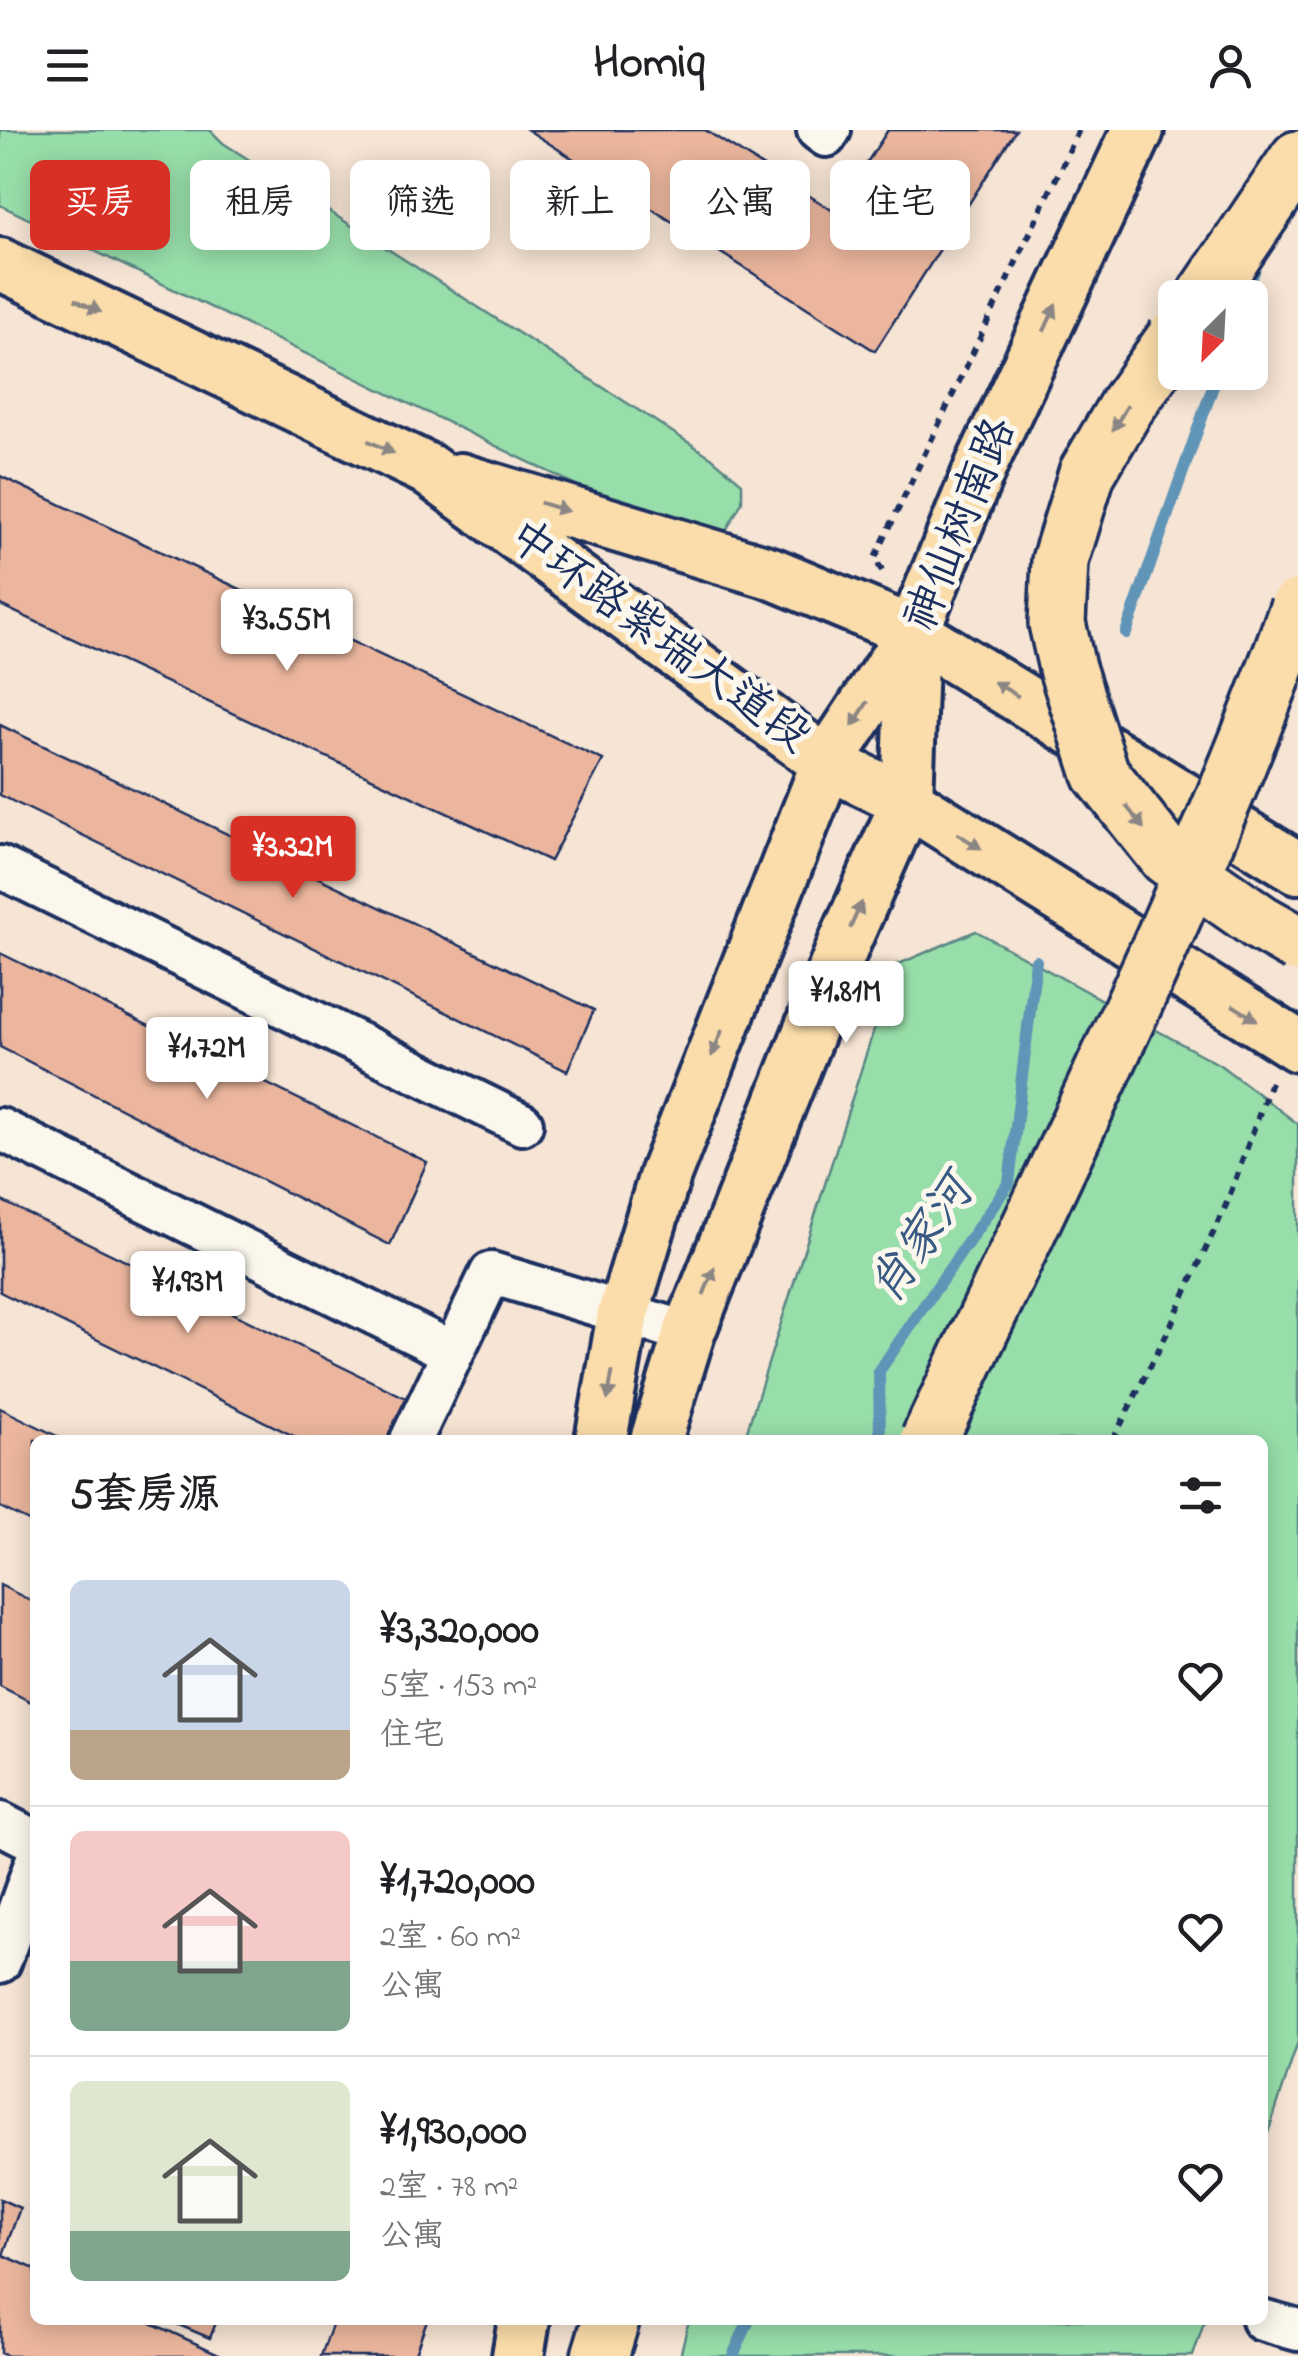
<!DOCTYPE html>
<html lang="zh">
<meta charset="utf-8">
<style>
body{margin:0;font-family:"Indie Flower","LXGW WenKai TC",sans-serif;background:#f2f2f2;color:#202124;height:100vh;display:flex;flex-direction:column;font-size:38px;white-space:nowrap}
*{box-sizing:border-box;margin:0}
p{font-size:32px;color:#757577}
.icon{flex:none;width:55px;height:55px;fill:none;stroke:currentColor;stroke-width:2;stroke-linecap:round;stroke-linejoin:round}
.map{position:relative;flex:1;overflow:hidden}
.details{position:absolute;left:30px;top:1305px;width:1238px;height:890px;display:flex;flex-direction:column;background:#fff;border-radius:15px;box-shadow:0 5px 25px #0003}
.details>*{flex:none}
.top-card{position:absolute;left:30px;top:30px;width:1240px;height:90px;display:flex;gap:20px}
.needle{width:65px;rotate:204deg}
.fabs{position:absolute;left:1158px;top:150px;display:grid;gap:20px}
.fabs a{display:grid;place-items:center;width:110px;height:110px;border-radius:15px;background:#fff;box-shadow:0 5px 25px #0003;font-size:50px}
.price{position:absolute;translate:-50% -85px;padding:0 22px;border-radius:10px;background:#fff;color:#222;font-size:32px;line-height:65px;filter:drop-shadow(0 2px 5px #0008)}
.price::after{content:'';position:absolute;left:50%;top:60px;width:30px;height:22px;margin-left:-15px;background:inherit;clip-path:polygon(0 0,100% 0,50% 100%)}
.price.on{background:#d93025;color:#fff}
ul{padding:0;list-style:none}
li{display:flex;align-items:center;gap:30px;height:250px;padding:0 40px}
li+li{border-top:2px solid #e0e0e0}
li span{display:grid;place-items:center;flex:none;width:280px;height:200px;border-radius:15px;color:#555}
li>.icon{margin-inline-start:auto}
span .icon{width:120px;height:120px;fill:#fffc;stroke-width:1}
li b{font-size:42px}
h2{display:flex;justify-content:space-between;align-items:center;height:120px;padding:0 40px;font-size:42px}
.chip{padding:0 35px;border-radius:15px;background:#fff;box-shadow:0 5px 25px #0003;font-size:35px;line-height:90px}
.chip.on{background:#d93025;color:#fff}
header{display:flex;justify-content:space-between;align-items:center;height:130px;padding:0 40px;background:#fff;font-size:45px;font-weight:700}
.map>svg:first-child{display:block}
.green{fill:#98deaa;stroke:#5a8684;stroke-width:2.5}
.lines{fill:none;stroke-linecap:round;stroke-linejoin:round}
.stream{stroke:#6195b7;stroke-width:12}
.building{fill:#ebb69d;stroke:#1b2f5e;stroke-width:2.5}
.minor-casing{stroke:#1b2f5e;stroke-width:48}
.major-casing{stroke:#1b2f5e;stroke-width:58}
.highway-casing{stroke:#1b2f5e;stroke-width:62}
.path{stroke:#1b2f5e;stroke-width:6;stroke-dasharray:8 8;stroke-linecap:butt}
.minor{stroke:#fbf7ec;stroke-width:40}
.major{stroke:#fbddab;stroke-width:50}
.highway{stroke:#fbddab;stroke-width:55}
.highway-bridge-casing{stroke:#1b2f5e;stroke-width:62;stroke-linecap:butt}
.highway-bridge{stroke:#fbddab;stroke-width:55}
.oneway{fill:#8b8684}
.labels{text-anchor:middle;dominant-baseline:central;stroke-width:10;stroke-linejoin:round;paint-order:stroke}
.street-label{font-size:45px;fill:#1b2f5e;stroke:#fbf7ec}
.water-label{font-size:48px;font-style:italic;fill:#385a83;stroke:#fbf7ec}
</style>
<header><svg class="icon" aria-label="menu" viewBox="0 0 24 24"><path d="M4 6h16M4 12h16M4 18h16"/></svg>Homiq<svg class="icon" aria-label="person" viewBox="0 0 24 24"><circle cx="12" cy="8" r="4"/><path d="M4 21q1-7 8-7t8 7"/></svg></header>
<div class="map">
<svg width="1298" height="2226" viewBox="0 0 1298 2226">
<rect width="100%" height="100%" fill="#f6e4d4"/>
<filter id="ink" filterUnits="userSpaceOnUse"><feTurbulence type="fractalNoise" baseFrequency=".01" numOctaves="2"/><feDisplacementMap in="SourceGraphic" scale="20" xChannelSelector="R" yChannelSelector="G"/><feConvolveMatrix kernelMatrix="1 2 1 2 8 2 1 2 1" color-interpolation-filters="sRGB"/></filter>
<g filter="url(#ink)">
<path class="green" d="M0 0H210L223 13 711 327 742 353V372L714 422 0 75Z
M976 801 1220 935 1298 994V1912L1263 2018 1262 1310H744L894 836Z
M689 2190H1205L1193 2226H680Z"/>
<g class="lines">
<path class="stream" d="M1245 168 1257 132
M1126 503 1218 242
M880 1310 879 1241 1009 1053 1036 831
M733 2226 749 2190"/>
</g>
<path class="building" d="M528 0H705L835 82 888 0H1016L875 221Z
M0 346 603 630 550 731 0 475Z
M0 595 594 880 567 941 0 665Z
M0 823 427 1032 390 1115 0 917Z
M0 1070 408 1269 387 1310H302L0 1162Z
M0 1278 65 1310H35V1394L0 1377Z
M0 1455 35 1473V1574L0 1556Z
M0 2069 20 2078 3 2125 35 2139V2190H145L223 2226H7L0 2223Z
M167 2190H217L210 2208Z
M334 2190H427L414 2226H321Z"/>
<g class="lines">
<defs>
<path id="minor" d="M818 0 826 6 830 0
M0 737 522 994
M0 999 452 1222
M411 1310 491 1143 689 1203
M0 1693 35 1711
M0 1832 35 1734
M1262 2190 1298 2200"/>
<path id="major" d="M0 134 427 339 827 633 907 671 1298 916
M460 349 771 443 913 502 1298 738
M601 1310 623 1184 665 1045 827 633 913 502
M656 1310 689 1203 846 809 907 671 913 502 981 336 1138 0
M518 2226 524 2190"/>
<path id="highway" d="M1204 168 1298 29
M600 2226 611 2190"/>
</defs>
<use href="#minor" class="minor-casing"/>
<use href="#major" class="major-casing"/>
<use href="#highway" class="highway-casing"/>
<path class="path" d="M882 441 875 428 1079 0
M1091 1309 1092 1310
M1113 1310 1168 1201 1226 1075 1271 952"/>
<use href="#minor" class="minor"/>
<use href="#major" class="major"/>
<use href="#highway" class="highway"/>
<defs>
<path id="highway-bridge" d="M1175 208 1126 277 1087 343 1060 431 1057 493 1067 538 1101 644 1167 727 1261 793 1298 814
M929 1310C1057 1035 1195 764 1298 478"/>
</defs>
<use href="#highway-bridge" class="highway-bridge-casing"/>
<use href="#highway-bridge" class="highway-bridge"/>
</g>
<defs><path id="oneway-solid" d="M-6-.8H1V-3.2L6.5 0L1 3.2V.8H-6Z" transform="scale(2.5)"/></defs>
<g class="oneway">
<use href="#oneway-solid" transform="translate(88 176) rotate(26)"/>
<use href="#oneway-solid" transform="translate(1050 188) rotate(-65)"/>
<use href="#oneway-solid" transform="translate(1120 288) rotate(121)"/>
<use href="#oneway-solid" transform="translate(381 317) rotate(26)"/>
<use href="#oneway-solid" transform="translate(554 377) rotate(17)"/>
<use href="#oneway-solid" transform="translate(1006 559) rotate(-149)"/>
<use href="#oneway-solid" transform="translate(860 584) rotate(123)"/>
<use href="#oneway-solid" transform="translate(1135 687) rotate(52)"/>
<use href="#oneway-solid" transform="translate(969 711) rotate(32)"/>
<use href="#oneway-solid" transform="translate(856 785) rotate(-66)"/>
<use href="#oneway-solid" transform="translate(1245 883) rotate(32)"/>
<use href="#oneway-solid" transform="translate(717 913) rotate(112)"/>
<use href="#oneway-solid" transform="translate(709 1151) rotate(-68)"/>
<use href="#oneway-solid" transform="translate(610 1256) rotate(100)"/>
</g>
</g>
<g class="labels">
<g class="street-label">
<text transform="translate(962 395) rotate(-68)">神仙树南路</text>
<text transform="translate(658 508) rotate(36)">中环路紫瑞大道段</text>
</g>
<g class="water-label">
<text transform="translate(923 1111) rotate(-55)">肖家河</text>
</g>
</g>
</svg>
<div class="fabs">
<a><svg class="needle" viewBox="-14 -14 28 28"><path d="M0-13l5 13h-10z" fill="#e53935"/><path d="M0 13l5-13h-10z" fill="#757577"/></svg></a>
</div>
<b class="price" style="left:287px;top:544px">¥3.55M</b>
<b class="price on" style="left:293px;top:771px">¥3.32M</b>
<b class="price" style="left:846px;top:916px">¥1.81M</b>
<b class="price" style="left:207px;top:972px">¥1.72M</b>
<b class="price" style="left:188px;top:1206px">¥1.93M</b>
<div class="top-card">
<a class="chip on">买房</a>
<a class="chip">租房</a>
<a class="chip">筛选</a>
<a class="chip">新上</a>
<a class="chip">公寓</a>
<a class="chip">住宅</a>
</div>
<section class="details">
<h2>5套房源<svg class="icon" aria-label="filters" viewBox="0 0 24 24"><path d="M4 7h16M4 17h16"/><circle cx="9" cy="7" r="2"/><circle cx="15" cy="17" r="2"/></svg></h2>
<ul>
<li><span style="background:linear-gradient(#c9d6e8 75%,#b9a48a 0)"><svg class="icon" aria-label="home" viewBox="0 0 24 24"><path d="M3 11l9-7 9 7M6 9v11h12V9"/></svg></span><div><b>¥3,320,000</b><p>5室 · 153 m²</p><p>住宅</p></div><svg class="icon" aria-label="heart" viewBox="0 0 24 24"><path d="M12 20l-8-8c-3-5 5-10 8-4 3-6 11-1 8 4z"/></svg></li>
<li><span style="background:linear-gradient(#f6c9c9 65%,#7fa58c 0)"><svg class="icon" aria-label="home" viewBox="0 0 24 24"><path d="M3 11l9-7 9 7M6 9v11h12V9"/></svg></span><div><b>¥1,720,000</b><p>2室 · 60 m²</p><p>公寓</p></div><svg class="icon" aria-label="heart" viewBox="0 0 24 24"><path d="M12 20l-8-8c-3-5 5-10 8-4 3-6 11-1 8 4z"/></svg></li>
<li><span style="background:linear-gradient(#dfe7d0 75%,#7fa58c 0)"><svg class="icon" aria-label="home" viewBox="0 0 24 24"><path d="M3 11l9-7 9 7M6 9v11h12V9"/></svg></span><div><b>¥1,930,000</b><p>2室 · 78 m²</p><p>公寓</p></div><svg class="icon" aria-label="heart" viewBox="0 0 24 24"><path d="M12 20l-8-8c-3-5 5-10 8-4 3-6 11-1 8 4z"/></svg></li>
</ul>
</section>
</div>
